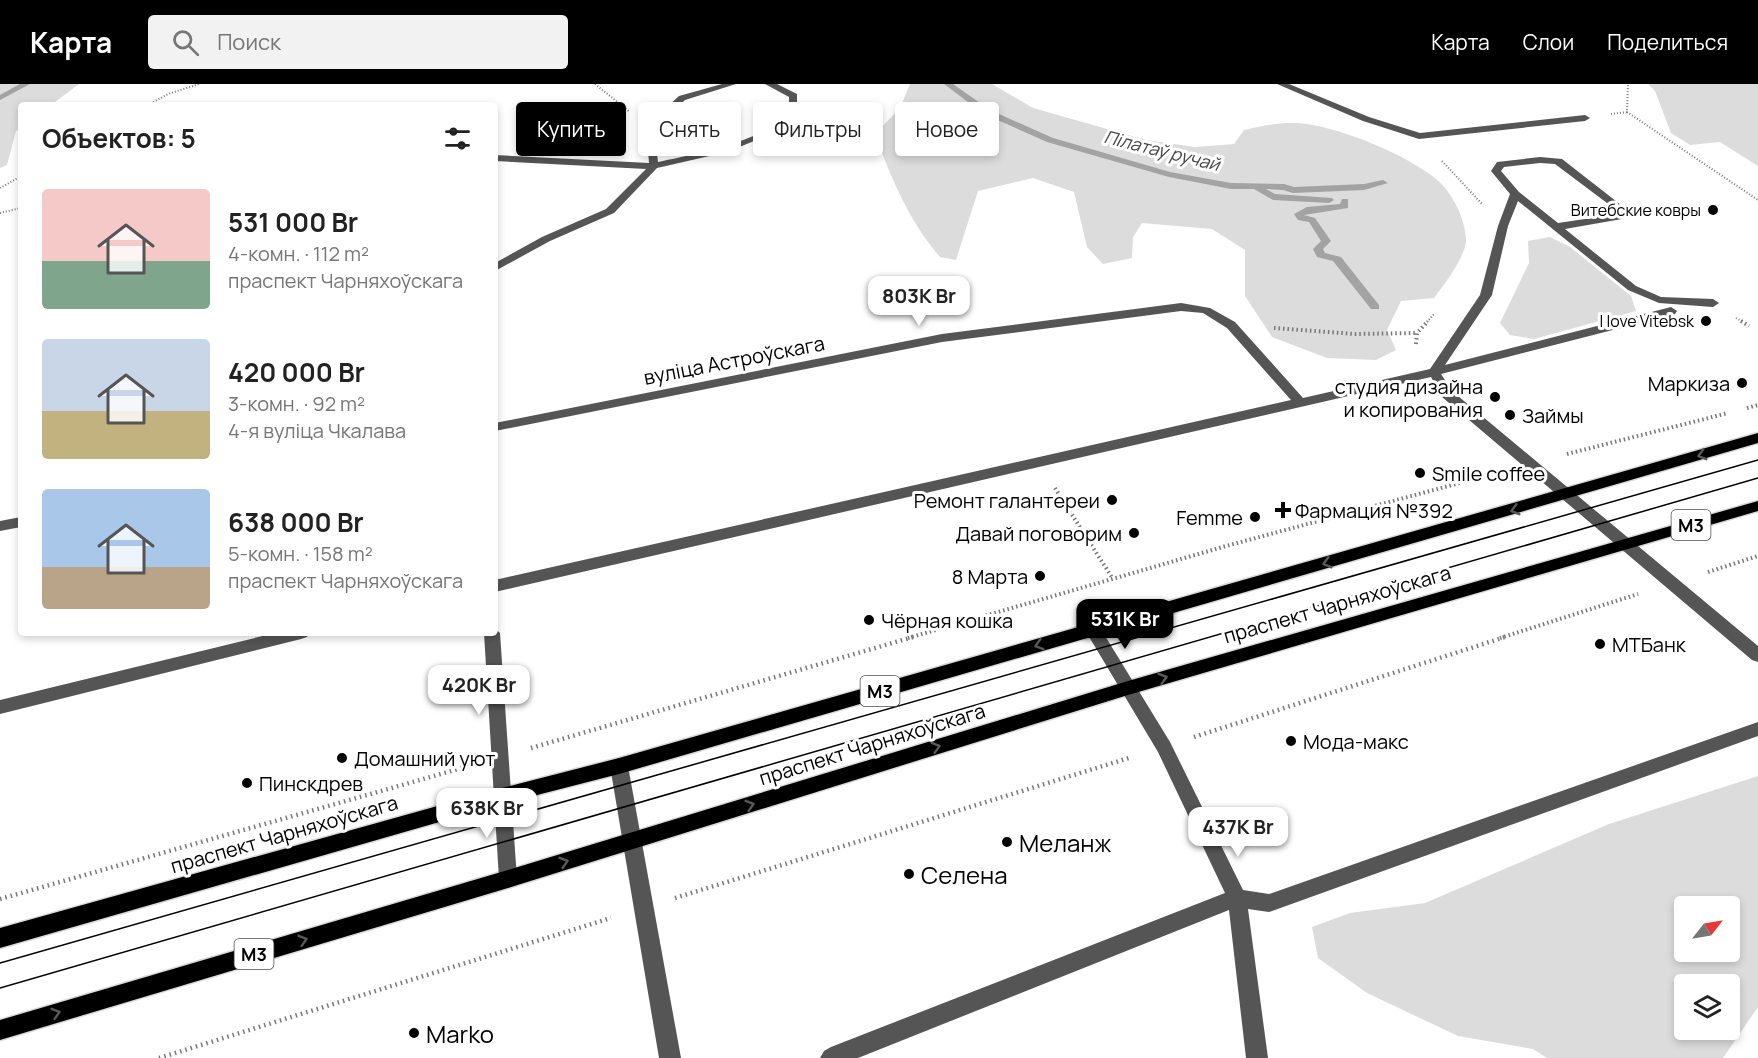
<!DOCTYPE html>
<html lang="ru">
<meta charset="utf-8">
<style>
body{margin:0;font-family:Manrope,sans-serif;background:#f2f2f2;color:#222;height:100vh;display:flex;flex-direction:column;font-size:22px;white-space:nowrap}
*{box-sizing:border-box;margin:0}
p{font-size:20px;color:#767676}
.icon{flex:none;width:33px;height:33px;fill:none;stroke:currentColor;stroke-width:2;stroke-linecap:round;stroke-linejoin:round}
.map{position:relative;flex:1;overflow:hidden}
.sheet{position:absolute;left:18px;top:18px;width:480px;height:534px;display:flex;flex-direction:column;background:#fff;border-radius:6px;box-shadow:0 3px 9px #0003}
.sheet>*{flex:none}
.top-card{position:absolute;left:516px;top:18px;width:570px;height:54px;display:flex;gap:12px}
.needle{width:39px;rotate:59deg}
.controls{position:absolute;left:1674px;top:812px;display:grid;gap:12px}
.controls a{display:grid;place-items:center;width:66px;height:66px;border-radius:6px;background:#fff;box-shadow:0 3px 9px #0003;font-size:30px}
.price{position:absolute;translate:-50% -51px;padding:0 14px;border-radius:12px;background:#fff;color:#222;font-size:20px;line-height:39px;filter:drop-shadow(0 2px 3px #0008)}
.price::after{content:'';position:absolute;left:50%;top:36px;width:18px;height:14px;margin-left:-9px;background:inherit;clip-path:polygon(0 0,100% 0,50% 100%)}
.price.current{background:#000;color:#fff}
ul{padding:0;list-style:none}
li{display:flex;align-items:center;gap:18px;height:150px;padding:0 24px}
li span{display:grid;place-items:center;flex:none;width:168px;height:120px;border-radius:6px;color:#555}
li>.icon{margin-inline-start:auto}
span .icon{width:72px;height:72px;fill:#fffc;stroke-width:1}
li b{font-size:26px}
h2{display:flex;justify-content:space-between;align-items:center;height:72px;padding:0 24px;font-size:26px}
.tag{padding:0 21px;border-radius:6px;background:#fff;box-shadow:0 3px 9px #0003;font-size:21px;line-height:54px}
.tag.current{background:#000;color:#fff}
header{display:flex;align-items:center;gap:36px;box-sizing:border-box;height:84px;padding:0 30px;background:#000;color:#fff}
header strong{font-size:28px}
nav{display:flex;gap:33px;margin-inline-start:auto;font-size:21px}
.search{width:420px;height:54px;background:#f2f2f2;display:flex;align-items:center;gap:15px;box-sizing:border-box;padding:0 21px;border-radius:6px;color:#767676;font-size:22px}
.map>svg:first-child{display:block}
.green{fill:#dcdcdc;fill-rule:evenodd}
.lines{fill:none;stroke-linecap:round;stroke-linejoin:round}
.stream{fill:#a3a3a3;fill-rule:evenodd}
.major-casing{stroke:#dbdbdb;stroke-width:3}
.path-far2{stroke:#777;stroke-width:2;stroke-dasharray:1 2;stroke-linecap:butt}
.path-far1{stroke:#777;stroke-width:4;stroke-dasharray:1.5 3;stroke-linecap:butt}
.path{stroke:#777;stroke-width:4.5;stroke-dasharray:1.5 4;stroke-linecap:butt}
.minor{fill:#555;fill-rule:evenodd}
.major{fill:#000;fill-rule:evenodd}
.tram{stroke:#000;stroke-width:1.5}
.oneway{stroke:#595959}
.poi-dot{fill:#000;stroke:#fff;stroke-width:2}
.labels{text-anchor:middle;dominant-baseline:central;stroke-width:6;stroke-linejoin:round;paint-order:stroke}
.far-poi-label{font-size:16px;fill:#000;stroke:#fff;text-anchor:end}
.far-water-label{font-size:18px;font-style:italic;fill:#444;stroke:#fff}
.shield{fill:#fff;stroke:#4c4c4c;stroke-width:1.5}
.shield-label{font-size:18px;font-weight:bold;fill:#000}
.street-label{font-size:20px;fill:#000;stroke:#fff}
.poi-label{font-size:20px;fill:#000;stroke:#fff;text-anchor:start}
.near-poi-label{font-size:24px;fill:#000;stroke:#fff;text-anchor:start}
</style>
<header>
<strong>Карта</strong>
<div class="search"><svg class="icon" aria-label="search" viewBox="0 0 24 24"><circle cx="10" cy="10" r="6"/><path d="M15 15l6 6"/></svg>Поиск</div>
<nav><a>Карта</a><a>Слои</a><a>Поделиться</a></nav>
</header>
<div class="map">
<svg width="1758" height="974" viewBox="0 0 1758 974">
<rect width="100%" height="100%" fill="#fff"/>
<path class="green" d="M0 0H79L51 21H21V44L16 47 7 81 0 84Z
M910 0H992L1033 24 1146 56 1195 63 1234 60 1244 46C1264 41 1286 37 1307 40 1346 46 1405 70 1436 95 1452 108 1465 134 1466 155 1467 171 1444 201 1434 214L1401 217 1387 246 1396 266 1376 276 1327 274 1272 253 1245 212V166L1212 145 1142 139 1133 153 1132 174 1103 180 1087 163 1074 108 1033 94 978 107 956 176 940 173C909 137 891 94 875 50L900 24Z
M1648 0H1758V82L1720 58 1690 61 1671 49 1655 7Z
M1550 153 1570 163 1631 212 1636 227 1534 255 1510 251 1500 239 1529 179 1528 157Z
M1758 692V923L1723 974H1547L1533 965 1458 952 1367 909 1318 874 1312 843 1350 829 1425 819 1609 740ZM1684 822H1730V867H1684ZM1684 900H1730V945H1684Z"/>
<g class="lines">
<path class="stream" d="M20 0H30L0 16V11Z
M944 0H953L990 26 1053 54 1170 88 1231 99 1284 100 1294 103 1364 100 1383 96 1388 99 1364 106 1293 109 1283 106 1266 105 1275 110 1332 114 1334 116 1329 119 1273 116 1254 105H1231L1169 93 1047 58 984 30Z
M1342 115H1348V124L1304 131 1315 134 1331 157 1323 165 1325 169 1341 173 1379 221V225H1371L1333 177 1317 173 1313 165 1321 157 1309 138 1298 136 1294 130 1307 123 1340 120Z"/>
<defs>
<path id="major" d="M1758 349V359L619 690 502 720 0 864V844L502 704 619 674Z
M1758 417V427L1128 611 508 804 0 956V936L508 786 1128 597Z"/>
</defs>
<use href="#major" class="major-casing"/>
<path class="path-far2" d="M595 0 630 28
M148 21 168 10 199 0
M1627 28 1758 116
M1611 30 1627 28 1628 0
M1442 77 1482 120
M0 104 21 92
M0 129 21 124
M1736 234 1743 238
M1427 238 1435 229"/>
<path class="path-far1" d="M1741 237 1749 242
M1274 244 1355 250 1417 249
M1416 260 1417 249 1428 237
M1747 324 1758 321
M1567 370 1728 329
M1055 404 1113 495
M1708 488 1758 472
M908 554 1226 462 1493 390
M1500 554 1638 510"/>
<path class="path" d="M1194 653 1505 553
M531 664 913 553
M675 814 1132 673
M0 815 469 682
M159 974 611 834"/>
<path class="minor" d="M722 0H736L685 16 654 45 658 78C690 71 770 57 787 27 789 23 789 17 789 13L765 0H777L797 10V27L776 48 727 68 657 84 614 129 550 157 495 187V179L542 153 606 125 646 85 495 77V71L649 79 646 42 679 12Z
M1277 0H1289L1369 33 1420 49 1585 31 1590 34 1585 37 1419 55 1363 37Z
M1540 73 1562 75 1621 121 1622 135 1565 145 1636 202 1661 213 1713 215 1719 219 1713 223 1659 219 1628 206 1518 117 1508 142 1492 211 1445 281 1671 223 1677 227 1675 230 1441 290 1452 307 1758 562V578L1752 576 1442 313 1431 293 495 508V496L1291 316 1227 244 1203 229 1181 227 942 258 495 347V339L942 250 1181 219 1210 224 1235 238 1303 314 1430 285 1480 211 1498 142 1510 110 1491 87 1497 78ZM1540 79 1555 80 1611 122 1612 131 1558 139 1519 108 1501 87 1504 83Z
M21 433V443L0 447V437Z
M1093 540 1099 542 1170 658 1243 806 1269 810 1758 638V652L1269 828 1248 825 1268 974H1246L1229 826 858 974H820L824 967 831 963 1225 809 1158 668 1085 546 1087 542Z
M495 544 500 549 517 795 515 801 508 804 501 801 499 795 484 549H495Z
M275 549H309L307 553 301 555 0 630V616Z
M619 674 625 677 628 682 681 974H659L610 682 613 677Z"/>
<use href="#major" class="major"/>
<path class="tram" d="M0 879 1758 376
M0 904 1758 394"/>
</g>
<defs><path id="oneway-chevron" d="M-2-3.5L2.5 0L-2 3.5" fill="none" stroke-width="1.6" stroke-linecap="round" stroke-linejoin="round" transform="scale(1.5)"/></defs>
<g class="oneway">
<use href="#oneway-chevron" transform="translate(1702 371) rotate(164)"/>
<use href="#oneway-chevron" transform="translate(1515 426) rotate(164)"/>
<use href="#oneway-chevron" transform="translate(1327 479) rotate(164)"/>
<use href="#oneway-chevron" transform="translate(1039 561) rotate(164)"/>
<use href="#oneway-chevron" transform="translate(1163 594) rotate(-16)"/>
<use href="#oneway-chevron" transform="translate(936 663) rotate(-17)"/>
<use href="#oneway-chevron" transform="translate(750 721) rotate(-17)"/>
<use href="#oneway-chevron" transform="translate(564 778) rotate(-17)"/>
<use href="#oneway-chevron" transform="translate(303 856) rotate(-17)"/>
<use href="#oneway-chevron" transform="translate(56 929) rotate(-17)"/>
</g>
<g class="poi-dot">
<circle cx="1713" cy="126" r="6"/>
<circle cx="1706" cy="237" r="6"/>
<circle cx="1742" cy="299" r="6"/>
<circle cx="1495" cy="313" r="6"/>
<circle cx="1510" cy="331" r="6"/>
<circle cx="1420" cy="389" r="6"/>
<circle cx="1112" cy="416" r="6"/>
<path d="M1280 417h6v6h6v6h-6v6h-6v-6h-6v-6h6z"/>
<circle cx="1255" cy="433" r="6"/>
<circle cx="1134" cy="449" r="6"/>
<circle cx="1040" cy="492" r="6"/>
<circle cx="869" cy="536" r="6"/>
<circle cx="1600" cy="560" r="6"/>
<circle cx="1291" cy="657" r="6"/>
<circle cx="342" cy="674" r="6"/>
<circle cx="247" cy="699" r="6"/>
<circle cx="1007" cy="758" r="6"/>
<circle cx="909" cy="790" r="6"/>
<circle cx="414" cy="949" r="6"/>
</g>
<g class="labels">
<g class="far-poi-label">
<text x="1701" y="126">Витебские ковры</text>
<text x="1694" y="237">I love Vitebsk</text>
</g>
<g class="far-water-label">
<text transform="translate(1162 66) rotate(14)">Пілатаў ручай</text>
</g>
<g class="shield">
<rect x="1671.5" y="426" width="39" height="30" rx="4.5"/>
<rect x="860.5" y="592" width="39" height="30" rx="4.5"/>
<rect x="234.5" y="855" width="39" height="30" rx="4.5"/>
</g>
<g class="shield-label">
<text x="1691" y="441">М3</text>
<text x="880" y="607">М3</text>
<text x="254" y="870">М3</text>
</g>
<g class="street-label">
<text transform="translate(734 276) rotate(-11)">вуліца Астроўскага</text>
<text transform="translate(1337 520) rotate(-16)">праспект Чарняхоўскага</text>
<text transform="translate(872 660) rotate(-17)">праспект Чарняхоўскага</text>
<text transform="translate(284 750) rotate(-16)">праспект Чарняхоўскага</text>
</g>
<g class="poi-label">
<text x="1730" y="299" text-anchor="end">Маркиза</text>
<text x="1483" y="302" text-anchor="end">студия дизайна<tspan x="1483" dy="23">и копирования</tspan></text>
<text x="1522" y="331">Займы</text>
<text x="1432" y="389">Smile coffee</text>
<text x="1100" y="416" text-anchor="end">Ремонт галантереи</text>
<text x="1295" y="426">Фармация №392</text>
<text x="1243" y="433" text-anchor="end">Femme</text>
<text x="1122" y="449" text-anchor="end">Давай поговорим</text>
<text x="1028" y="492" text-anchor="end">8 Марта</text>
<text x="881" y="536">Чёрная кошка</text>
<text x="1612" y="560">МТБанк</text>
<text x="1303" y="657">Мода-макс</text>
<text x="354" y="674">Домашний уют</text>
<text x="259" y="699">Пинскдрев</text>
</g>
<g class="near-poi-label">
<text x="1019" y="758">Меланж</text>
<text x="921" y="790">Селена</text>
<text x="426" y="949">Marko</text>
</g>
</g>
</svg>
<div class="controls">
<a><svg class="needle" viewBox="-14 -14 28 28"><path d="M0-13l5 13h-10z" fill="#e53935"/><path d="M0 13l5-13h-10z" fill="#767676"/></svg></a>
<a><svg class="icon" aria-label="layers" viewBox="0 0 24 24"><path d="M12 4l9 5-9 5-9-5zM3 14l9 5 9-5"/></svg></a>
</div>
<b class="price" style="left:919px;top:243px">803K Br</b>
<b class="price current" style="left:1125px;top:566px">531K Br</b>
<b class="price" style="left:479px;top:632px">420K Br</b>
<b class="price" style="left:487px;top:755px">638K Br</b>
<b class="price" style="left:1238px;top:774px">437K Br</b>
<div class="top-card">
<a class="tag current">Купить</a>
<a class="tag">Снять</a>
<a class="tag">Фильтры</a>
<a class="tag">Новое</a>
</div>
<section class="sheet">
<h2>Объектов: 5<svg class="icon" aria-label="filters" viewBox="0 0 24 24"><path d="M4 7h16M4 17h16"/><circle cx="9" cy="7" r="2"/><circle cx="15" cy="17" r="2"/></svg></h2>
<ul>
<li><span style="background:linear-gradient(#f6c9c9 60%,#7fa58c 0)"><svg class="icon" aria-label="home" viewBox="0 0 24 24"><path d="M3 11l9-7 9 7M6 9v11h12V9"/></svg></span><div><b>531 000 Br</b><p>4-комн. · 112 m²</p><p>праспект Чарняхоўскага</p></div></li>
<li><span style="background:linear-gradient(#c9d6e8 60%,#c2b280 0)"><svg class="icon" aria-label="home" viewBox="0 0 24 24"><path d="M3 11l9-7 9 7M6 9v11h12V9"/></svg></span><div><b>420 000 Br</b><p>3-комн. · 92 m²</p><p>4-я вуліца Чкалава</p></div></li>
<li><span style="background:linear-gradient(#a9c7e8 65%,#b9a48a 0)"><svg class="icon" aria-label="home" viewBox="0 0 24 24"><path d="M3 11l9-7 9 7M6 9v11h12V9"/></svg></span><div><b>638 000 Br</b><p>5-комн. · 158 m²</p><p>праспект Чарняхоўскага</p></div></li>
</ul>
</section>
</div>
